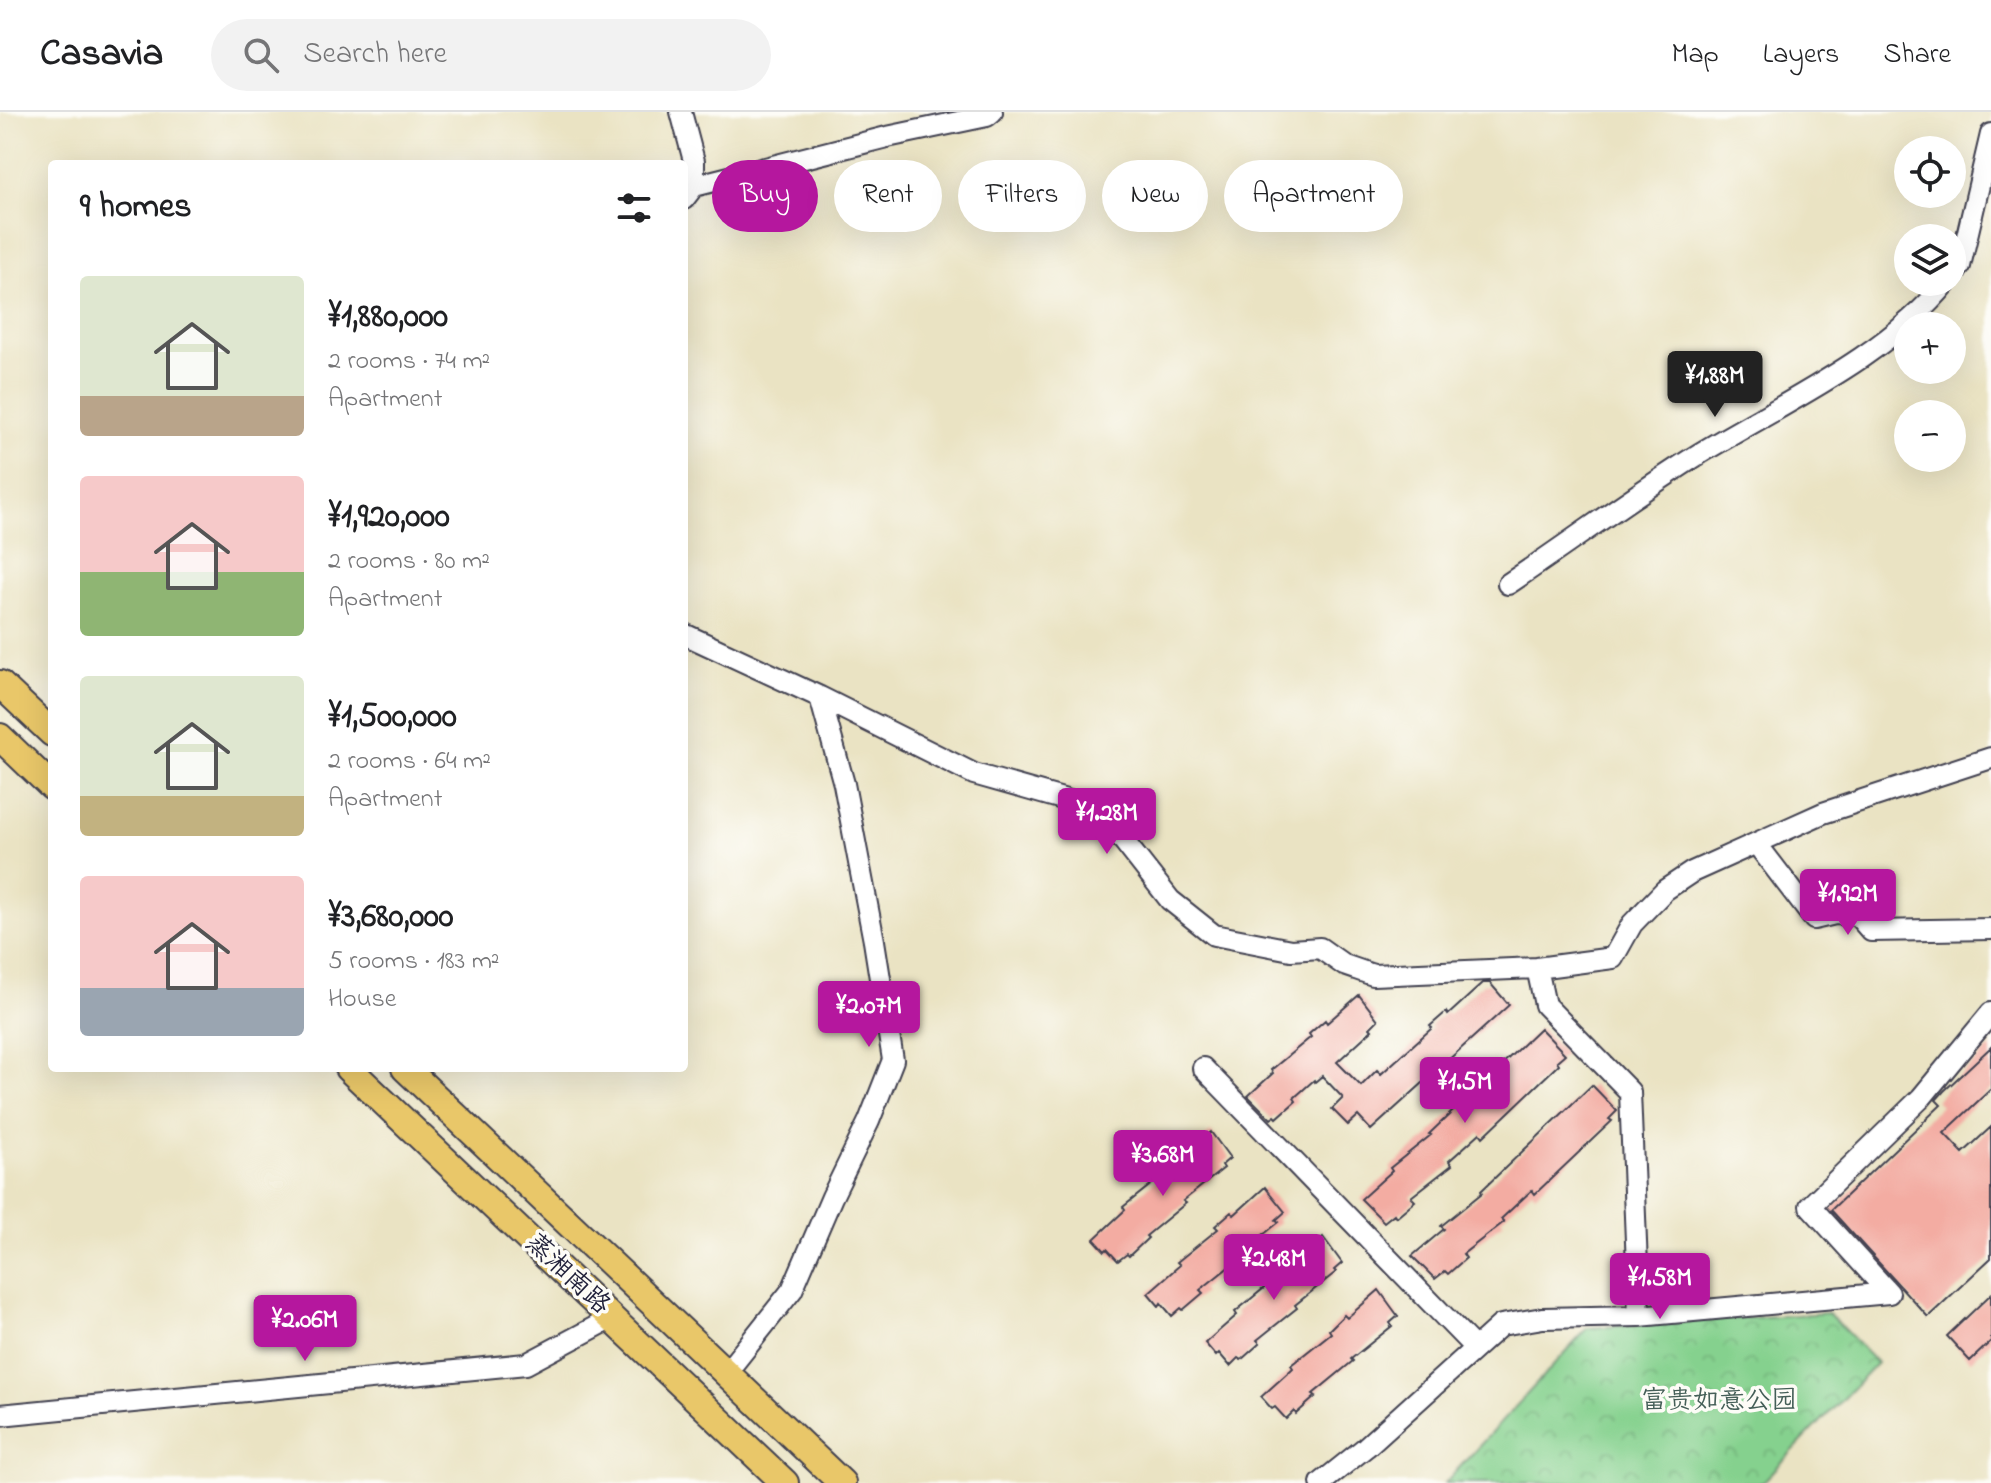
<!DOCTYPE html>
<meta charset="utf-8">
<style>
body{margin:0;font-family:"Indie Flower","LXGW WenKai TC",sans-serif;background:#f2f2f2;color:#202124;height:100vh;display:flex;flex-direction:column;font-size:30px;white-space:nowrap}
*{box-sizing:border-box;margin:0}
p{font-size:26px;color:#757577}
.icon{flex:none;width:44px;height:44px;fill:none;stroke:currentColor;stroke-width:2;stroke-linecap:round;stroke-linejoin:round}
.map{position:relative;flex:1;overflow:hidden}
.drawer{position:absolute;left:48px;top:48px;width:640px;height:912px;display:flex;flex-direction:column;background:#fff;border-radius:8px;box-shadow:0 8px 32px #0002}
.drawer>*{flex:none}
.hud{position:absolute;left:712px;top:48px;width:760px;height:72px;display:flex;gap:16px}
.tools{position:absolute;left:1894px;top:24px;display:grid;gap:16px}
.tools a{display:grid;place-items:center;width:72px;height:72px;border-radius:50%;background:#fff;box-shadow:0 8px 32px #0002;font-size:40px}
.price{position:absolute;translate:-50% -68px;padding:0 18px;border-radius:8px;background:#b5179e;color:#fff;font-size:26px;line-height:52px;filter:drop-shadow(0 2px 4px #0008)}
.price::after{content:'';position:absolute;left:50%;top:48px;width:24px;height:18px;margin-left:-12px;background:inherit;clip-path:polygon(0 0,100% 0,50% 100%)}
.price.active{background:#222;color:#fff}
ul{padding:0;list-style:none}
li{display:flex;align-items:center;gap:24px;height:200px;padding:0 32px}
li span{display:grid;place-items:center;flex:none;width:224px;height:160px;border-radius:8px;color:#555}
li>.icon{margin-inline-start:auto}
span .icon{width:96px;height:96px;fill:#fffc;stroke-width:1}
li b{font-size:34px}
h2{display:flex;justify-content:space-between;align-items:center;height:96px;padding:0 32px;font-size:34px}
.tag{padding:0 28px;border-radius:36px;background:#fff;box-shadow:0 8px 32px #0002;font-size:28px;line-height:72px}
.tag.active{background:#b5179e;color:#fff}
header{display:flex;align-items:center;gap:48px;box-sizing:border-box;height:112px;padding:0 40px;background:#fff;border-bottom:2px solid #e0e0e0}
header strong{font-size:38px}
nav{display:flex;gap:44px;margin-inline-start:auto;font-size:28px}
.search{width:560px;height:72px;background:#f2f2f2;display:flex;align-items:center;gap:20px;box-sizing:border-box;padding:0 28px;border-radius:44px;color:#757577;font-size:30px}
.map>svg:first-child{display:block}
.park{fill:url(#park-crowns);stroke:#547a64;stroke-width:2}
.building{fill:#f3aca2}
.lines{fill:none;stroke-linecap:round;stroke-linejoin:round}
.minor-casing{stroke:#403f4f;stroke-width:24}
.major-casing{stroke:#403f4f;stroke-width:30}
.minor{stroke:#fff;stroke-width:20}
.major{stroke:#e9c769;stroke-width:26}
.labels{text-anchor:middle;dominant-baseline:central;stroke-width:7;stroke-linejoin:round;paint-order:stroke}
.street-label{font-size:26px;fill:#22223b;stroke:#fdfcf7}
.park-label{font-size:26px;fill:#455f58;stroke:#fdfcf7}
</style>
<header>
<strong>Casavia</strong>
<div class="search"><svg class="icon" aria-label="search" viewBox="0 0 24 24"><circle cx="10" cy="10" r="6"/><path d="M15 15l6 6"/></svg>Search here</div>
<nav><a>Map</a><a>Layers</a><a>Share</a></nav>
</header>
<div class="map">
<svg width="1991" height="1371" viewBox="0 0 1991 1371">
<defs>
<pattern id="park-crowns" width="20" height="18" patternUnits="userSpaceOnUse" patternTransform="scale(2)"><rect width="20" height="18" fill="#85d18e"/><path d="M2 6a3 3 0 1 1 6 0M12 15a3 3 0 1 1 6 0" fill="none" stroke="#73b37b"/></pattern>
</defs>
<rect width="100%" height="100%" fill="#fdfcf7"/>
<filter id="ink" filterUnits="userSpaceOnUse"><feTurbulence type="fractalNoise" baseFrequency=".0125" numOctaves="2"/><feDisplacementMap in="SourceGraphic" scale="16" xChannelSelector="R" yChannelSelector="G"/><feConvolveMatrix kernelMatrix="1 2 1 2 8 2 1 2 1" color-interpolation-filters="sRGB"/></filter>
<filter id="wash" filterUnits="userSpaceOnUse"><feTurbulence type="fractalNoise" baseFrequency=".006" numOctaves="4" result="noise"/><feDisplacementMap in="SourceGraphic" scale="32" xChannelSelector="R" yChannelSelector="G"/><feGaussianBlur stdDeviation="1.8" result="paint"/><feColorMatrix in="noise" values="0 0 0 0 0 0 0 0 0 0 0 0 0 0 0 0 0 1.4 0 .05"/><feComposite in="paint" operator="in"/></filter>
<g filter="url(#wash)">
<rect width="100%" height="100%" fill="#eae3c3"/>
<path class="park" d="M1828 1201 1877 1251 1762 1371H1445L1588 1216Z"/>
<g id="blocks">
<path class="building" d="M1483 871H1490L1509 893 1371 1018 1358 1004 1348 1013 1332 997 1343 986 1322 964 1315 970 1314 968 1294 986 1296 989 1277 1006 1275 1004 1271 1007 1248 984 1273 961 1271 958 1311 925 1309 922 1325 908 1327 911 1359 883 1378 908 1370 916 1372 918 1337 950 1361 974 1377 958 1381 962 1432 916 1430 914 1446 900 1448 903Z
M1540 916 1565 942 1557 949 1559 952 1483 1025 1480 1021 1449 1049 1452 1053 1411 1085 1415 1089 1396 1105 1394 1102 1384 1110 1361 1087 1392 1059 1390 1056 1431 1023 1429 1022Z
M1991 935V977L1944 1021 1963 1041 1991 1015V1146L1928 1205 1831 1098 1941 993 1936 988 1944 979Z
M1592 973 1617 999 1609 1007 1612 1009 1535 1082 1532 1078 1501 1107 1504 1110 1463 1142 1466 1146 1448 1162 1445 1159 1435 1167 1412 1144 1444 1117 1441 1114 1482 1081 1481 1079Z
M1211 1020 1230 1046 1222 1053 1224 1056 1183 1089 1186 1091 1146 1124 1148 1126 1129 1144 1127 1142 1118 1149 1107 1137 1105 1139 1094 1127 1125 1098 1123 1095 1163 1063 1161 1060 1177 1045 1179 1048Z
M1265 1075 1285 1100 1276 1108 1279 1110 1238 1143 1240 1146 1200 1178 1203 1181 1183 1198 1181 1196 1172 1204 1161 1191 1159 1194 1148 1181 1180 1153 1177 1150 1218 1117 1215 1114 1231 1100 1234 1103Z
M1323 1125 1342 1151 1334 1158 1336 1160 1295 1193 1297 1196 1257 1228 1260 1231 1241 1248 1238 1246 1230 1254 1219 1241 1216 1244 1205 1231 1237 1203 1235 1200 1275 1167 1273 1164 1288 1150 1291 1153Z
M1379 1178 1398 1204 1390 1211 1392 1214 1351 1247 1353 1249 1313 1282 1316 1284 1296 1302 1294 1299 1286 1307 1275 1295 1272 1297 1261 1285 1293 1256 1291 1253 1331 1221 1329 1218 1344 1203 1347 1206Z
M1991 1182V1229L1970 1249 1947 1224Z"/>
</g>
</g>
<g filter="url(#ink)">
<use href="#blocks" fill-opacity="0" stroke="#403f4f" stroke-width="2"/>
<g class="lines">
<defs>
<path id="minor" d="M681 0 694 49V74
M684 87 694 74 887 25 987 4 992 0
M1952 164 1960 154 1991 22
M1508 472C1572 429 1634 383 1699 342 1781 292 1886 245 1947 170
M684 522 820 585 974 662 1084 693 1123 728 1170 788 1214 823 1291 838 1320 836 1344 853 1373 863 1537 856 1613 846 1632 812 1665 778 1692 760 1823 701 1991 646
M1756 731 1814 807 1835 802 1857 803 1871 819 1991 817
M1203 956 1475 1236
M1639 1204 1889 1181 1810 1094 1921 986 1991 901
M726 1261 792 1178 832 1085 869 1009 893 948 874 829 844 672 820 585
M0 1303 526 1252 612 1206
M1321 1371 1366 1335 1501 1213 1543 1206 1639 1204 1630 980 1545 893 1537 856"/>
<path id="major" d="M0 572 52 621
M0 625 52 675
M348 956 785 1371
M405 956 842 1371"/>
</defs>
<use href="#minor" class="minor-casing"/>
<use href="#major" class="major-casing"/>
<use href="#minor" class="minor"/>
<use href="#major" class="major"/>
</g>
</g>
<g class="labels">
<g class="street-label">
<text transform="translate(567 1163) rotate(43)">蒸湘南路</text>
</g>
<g class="park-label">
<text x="1719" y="1290">富贵如意公园</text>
</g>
</g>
</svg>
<div class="tools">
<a><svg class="icon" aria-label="locate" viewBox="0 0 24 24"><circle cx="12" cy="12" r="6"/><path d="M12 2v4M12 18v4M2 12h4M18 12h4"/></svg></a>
<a><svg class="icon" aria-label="layers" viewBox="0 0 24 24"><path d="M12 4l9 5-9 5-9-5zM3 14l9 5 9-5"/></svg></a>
<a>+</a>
<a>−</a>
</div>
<b class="price active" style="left:1715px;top:307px">¥1.88M</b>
<b class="price" style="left:1107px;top:744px">¥1.28M</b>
<b class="price" style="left:1848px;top:825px">¥1.92M</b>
<b class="price" style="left:869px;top:937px">¥2.07M</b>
<b class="price" style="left:1465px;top:1013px">¥1.5M</b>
<b class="price" style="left:1163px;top:1086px">¥3.68M</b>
<b class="price" style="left:1274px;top:1190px">¥2.48M</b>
<b class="price" style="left:1660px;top:1209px">¥1.58M</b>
<b class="price" style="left:305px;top:1251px">¥2.06M</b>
<div class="hud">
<a class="tag active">Buy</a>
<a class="tag">Rent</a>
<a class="tag">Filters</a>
<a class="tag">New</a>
<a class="tag">Apartment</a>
</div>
<section class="drawer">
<h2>9 homes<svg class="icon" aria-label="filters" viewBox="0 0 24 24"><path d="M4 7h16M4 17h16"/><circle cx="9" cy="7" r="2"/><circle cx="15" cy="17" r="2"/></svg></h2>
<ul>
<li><span style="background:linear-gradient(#dfe7d0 75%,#b9a48a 0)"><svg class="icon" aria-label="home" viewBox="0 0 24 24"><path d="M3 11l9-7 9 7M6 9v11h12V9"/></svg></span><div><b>¥1,880,000</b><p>2 rooms · 74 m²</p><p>Apartment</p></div></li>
<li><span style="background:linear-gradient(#f6c9c9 60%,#8fb573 0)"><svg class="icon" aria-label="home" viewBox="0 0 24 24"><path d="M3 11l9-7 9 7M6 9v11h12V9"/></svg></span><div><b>¥1,920,000</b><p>2 rooms · 80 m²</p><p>Apartment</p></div></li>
<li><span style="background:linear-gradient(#dfe7d0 75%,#c2b280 0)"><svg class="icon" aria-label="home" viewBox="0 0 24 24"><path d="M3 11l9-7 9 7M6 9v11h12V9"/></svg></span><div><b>¥1,500,000</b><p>2 rooms · 64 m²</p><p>Apartment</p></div></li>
<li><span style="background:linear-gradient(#f6c9c9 70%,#9aa5b1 0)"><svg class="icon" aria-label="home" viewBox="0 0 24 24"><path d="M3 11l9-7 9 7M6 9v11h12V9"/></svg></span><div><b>¥3,680,000</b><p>5 rooms · 183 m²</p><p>House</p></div></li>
</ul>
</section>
</div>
